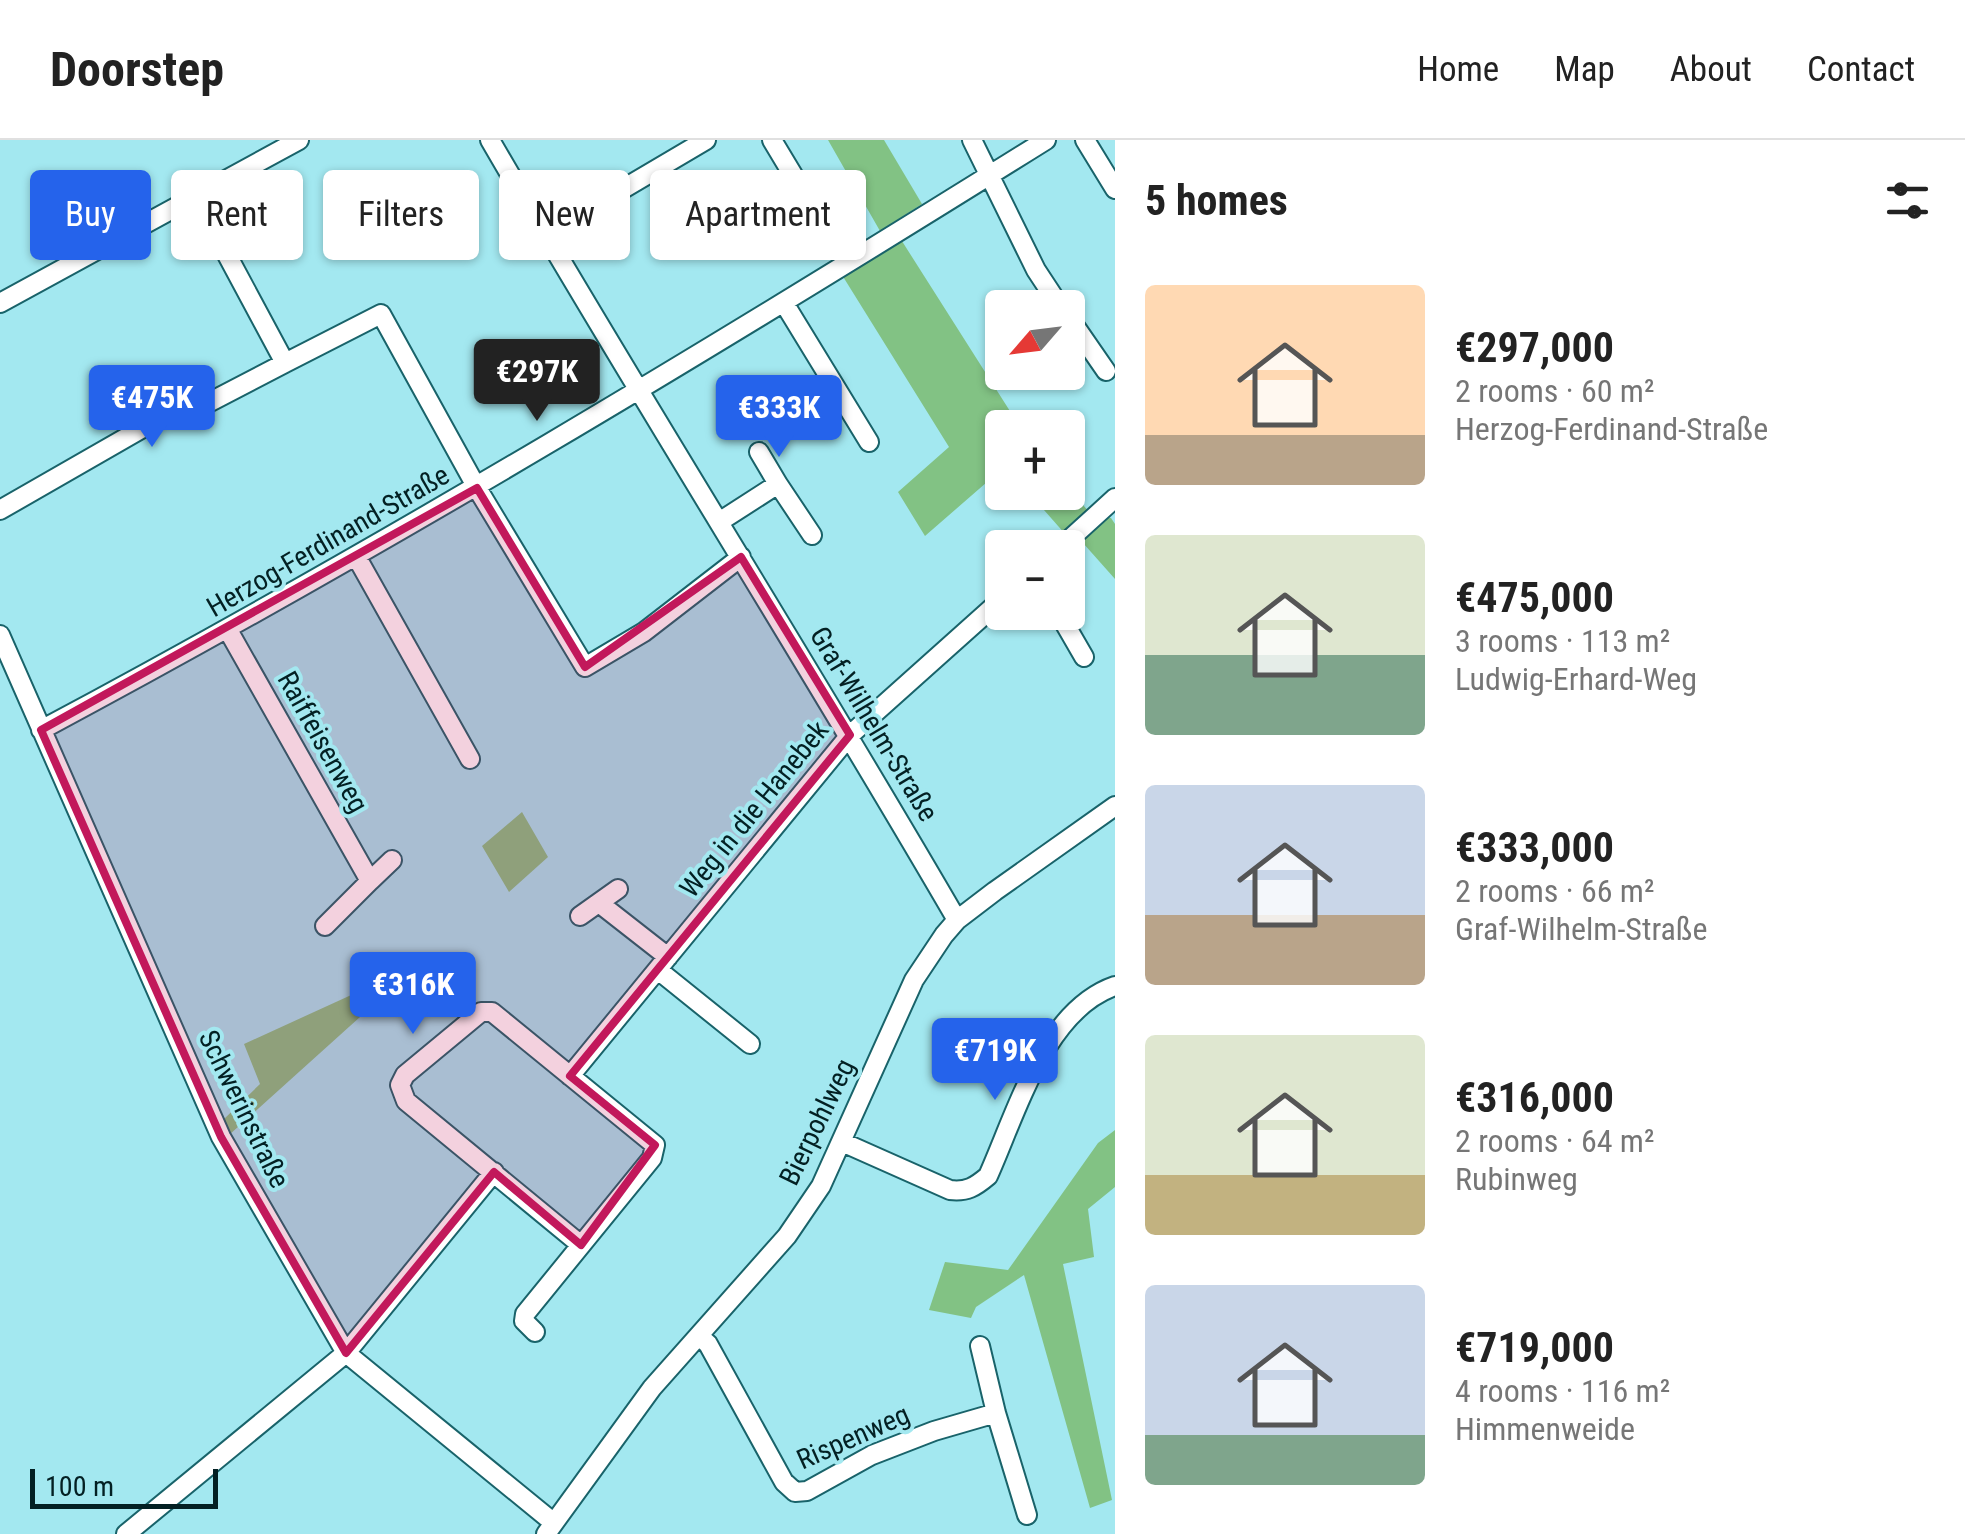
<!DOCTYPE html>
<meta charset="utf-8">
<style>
body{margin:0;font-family:"Roboto Condensed",sans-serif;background:#f6f6f6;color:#222;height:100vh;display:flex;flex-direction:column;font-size:38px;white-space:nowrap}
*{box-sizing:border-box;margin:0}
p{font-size:32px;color:#767676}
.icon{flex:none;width:55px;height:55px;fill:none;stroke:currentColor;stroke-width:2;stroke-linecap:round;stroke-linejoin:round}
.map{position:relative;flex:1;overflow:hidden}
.panel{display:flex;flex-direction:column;background:#fff;width:850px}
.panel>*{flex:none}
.top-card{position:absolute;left:30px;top:30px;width:935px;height:90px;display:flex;gap:20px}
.needle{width:65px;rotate:242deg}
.tools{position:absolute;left:985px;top:150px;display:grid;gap:20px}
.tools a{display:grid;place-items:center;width:100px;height:100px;border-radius:10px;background:#fff;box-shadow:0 2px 8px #0004;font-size:50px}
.scale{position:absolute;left:30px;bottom:25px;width:188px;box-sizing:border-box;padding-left:10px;border:5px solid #032023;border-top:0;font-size:28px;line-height:35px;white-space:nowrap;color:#032023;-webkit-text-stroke:8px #a3e8f0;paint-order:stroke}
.price{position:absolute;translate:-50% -85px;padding:0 22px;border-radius:10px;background:#2563eb;color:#fff;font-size:32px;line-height:65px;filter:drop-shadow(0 2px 5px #0008)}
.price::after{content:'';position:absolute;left:50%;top:60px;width:30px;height:22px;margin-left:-15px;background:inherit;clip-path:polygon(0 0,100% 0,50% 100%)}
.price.on{background:#222;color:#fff}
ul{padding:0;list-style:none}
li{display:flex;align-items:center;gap:30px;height:250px;padding:0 30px}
li span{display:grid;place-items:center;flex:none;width:280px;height:200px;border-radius:10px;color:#555}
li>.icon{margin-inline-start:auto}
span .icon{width:120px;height:120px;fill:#fffc;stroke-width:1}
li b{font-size:42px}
h2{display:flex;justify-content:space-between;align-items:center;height:120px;padding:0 30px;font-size:42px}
.tag{padding:0 35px;border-radius:10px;background:#fff;box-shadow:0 2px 8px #0004;font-size:35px;line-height:90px}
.tag.on{background:#2563eb;color:#fff}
header{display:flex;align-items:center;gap:60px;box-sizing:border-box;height:140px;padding:0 50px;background:#fff;border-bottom:2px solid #e0e0e0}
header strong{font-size:48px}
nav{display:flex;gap:55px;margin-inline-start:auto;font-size:35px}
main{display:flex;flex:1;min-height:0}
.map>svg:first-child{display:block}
.green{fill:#82c284}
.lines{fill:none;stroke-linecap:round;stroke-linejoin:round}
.minor-casing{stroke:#19636a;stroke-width:22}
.minor{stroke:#fff;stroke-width:18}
.marked{fill:#c2185b;fill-opacity:0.2;stroke:#c2185b;stroke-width:8;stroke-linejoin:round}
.labels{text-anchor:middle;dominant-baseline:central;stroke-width:8;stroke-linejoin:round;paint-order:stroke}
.street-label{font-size:28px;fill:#032023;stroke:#a3e8f0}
</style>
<header>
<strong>Doorstep</strong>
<nav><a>Home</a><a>Map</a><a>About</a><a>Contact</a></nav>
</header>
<main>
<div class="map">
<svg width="1115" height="1394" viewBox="0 0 1115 1394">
<rect width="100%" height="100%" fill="#a3e8f0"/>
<path class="green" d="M828 0H884L922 64 880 91Z
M900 98 1020 287 1002 288V329L925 396 898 352 949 307 842 135Z
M1068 348 1091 374 1111 378 1115 384V439L1083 403 1066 395 1029 353 1068 352Z
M522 672 548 717 509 752 482 706Z
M360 851 370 868 229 995 222 981 260 944 244 904Z
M1115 990V1047L1088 1069 1094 1117 1063 1124 1112 1360 1090 1368 1024 1135 976 1167 971 1178 929 1170 945 1122 1008 1130 1098 1003Z"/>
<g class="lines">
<defs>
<path id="minor" d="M490 0C642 262 805 518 957 780
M772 0 796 40
M972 0 1036 130 1061 168
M1085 0 1115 49
M196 57 285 223 381 174 477 348 585 527 644 492 741 417
M545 95 706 0
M0 163 299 0
M784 163 869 302
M1068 176 1106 231
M759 312 778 344
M0 370 169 273 185 275 285 223
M719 382 778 344 812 395
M1060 408 1115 358
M356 416 470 619
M1058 472 1084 517
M228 490 370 741 325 786
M0 495 221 997 346 1213 554 1383
M41 590C384 407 716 206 1046 0
M370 741 392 720
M599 763 668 817
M580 776 618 749
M658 830 750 904
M570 936 850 595 1002 459
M842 1002 950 1050C967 1052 975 1047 988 1036 1016 974 1045 870 1115 846
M535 1192 524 1181 525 1174 652 1018 655 1005 492 872H481L405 935 400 945 406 961 581 1105
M699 1196 708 1204 784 1342 795 1352 807 1351 872 1315 934 1291 996 1273
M980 1206 996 1273 1027 1375
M126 1394 346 1213 494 1032
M546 1394 652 1248 787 1096 821 1046 914 840 944 795 957 780 995 751 1115 666"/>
</defs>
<use href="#minor" class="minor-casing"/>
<use href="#minor" class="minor"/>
</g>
<path class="marked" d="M477 348 585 527 741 417 850 595 570 936 655 1005 581 1105 494 1032 346 1213 221 997 41 590Z"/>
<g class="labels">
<g class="street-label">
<text transform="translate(328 401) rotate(-30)">Herzog-Ferdinand-Straße</text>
<text transform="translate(874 584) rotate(59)">Graf-Wilhelm-Straße</text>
<text transform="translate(323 602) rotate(61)">Raiffeisenweg</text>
<text transform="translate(754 669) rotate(-51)">Weg in die Hanebek</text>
<text transform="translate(244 969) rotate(64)">Schwerinstraße</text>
<text transform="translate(817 982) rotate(-64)">Bierpohlweg</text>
<text transform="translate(853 1297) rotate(-24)">Rispenweg</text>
</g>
</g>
</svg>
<div class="tools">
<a><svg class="needle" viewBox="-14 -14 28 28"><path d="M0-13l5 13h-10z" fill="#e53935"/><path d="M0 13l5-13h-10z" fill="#767676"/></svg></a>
<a>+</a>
<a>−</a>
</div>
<div class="scale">100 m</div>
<b class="price on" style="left:537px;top:284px">€297K</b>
<b class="price" style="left:152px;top:310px">€475K</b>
<b class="price" style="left:779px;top:320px">€333K</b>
<b class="price" style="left:413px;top:897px">€316K</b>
<b class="price" style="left:995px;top:963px">€719K</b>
<div class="top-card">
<a class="tag on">Buy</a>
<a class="tag">Rent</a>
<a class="tag">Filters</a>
<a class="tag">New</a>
<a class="tag">Apartment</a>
</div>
</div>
<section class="panel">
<h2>5 homes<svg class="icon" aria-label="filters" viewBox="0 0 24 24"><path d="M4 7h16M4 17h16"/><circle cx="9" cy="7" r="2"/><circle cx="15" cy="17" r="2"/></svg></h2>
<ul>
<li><span style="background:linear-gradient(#ffd9b3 75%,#b9a48a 0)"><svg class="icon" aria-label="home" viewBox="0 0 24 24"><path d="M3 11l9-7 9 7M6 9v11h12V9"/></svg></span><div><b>€297,000</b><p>2 rooms · 60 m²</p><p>Herzog-Ferdinand-Straße</p></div></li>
<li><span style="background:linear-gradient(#dfe7d0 60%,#7fa58c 0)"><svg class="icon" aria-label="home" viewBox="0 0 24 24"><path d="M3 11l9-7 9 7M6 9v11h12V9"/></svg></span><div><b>€475,000</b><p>3 rooms · 113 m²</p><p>Ludwig-Erhard-Weg</p></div></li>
<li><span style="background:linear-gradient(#c9d6e8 65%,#b9a48a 0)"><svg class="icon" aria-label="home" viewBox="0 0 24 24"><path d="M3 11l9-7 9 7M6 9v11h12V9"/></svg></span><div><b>€333,000</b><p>2 rooms · 66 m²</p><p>Graf-Wilhelm-Straße</p></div></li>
<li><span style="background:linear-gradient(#dfe7d0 70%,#c2b280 0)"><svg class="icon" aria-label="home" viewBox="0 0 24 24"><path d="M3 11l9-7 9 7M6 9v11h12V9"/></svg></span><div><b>€316,000</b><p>2 rooms · 64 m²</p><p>Rubinweg</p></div></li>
<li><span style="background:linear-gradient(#c9d6e8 75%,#7fa58c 0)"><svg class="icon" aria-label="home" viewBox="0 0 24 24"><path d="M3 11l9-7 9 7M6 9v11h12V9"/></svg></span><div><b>€719,000</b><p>4 rooms · 116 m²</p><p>Himmenweide</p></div></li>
</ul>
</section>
</main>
